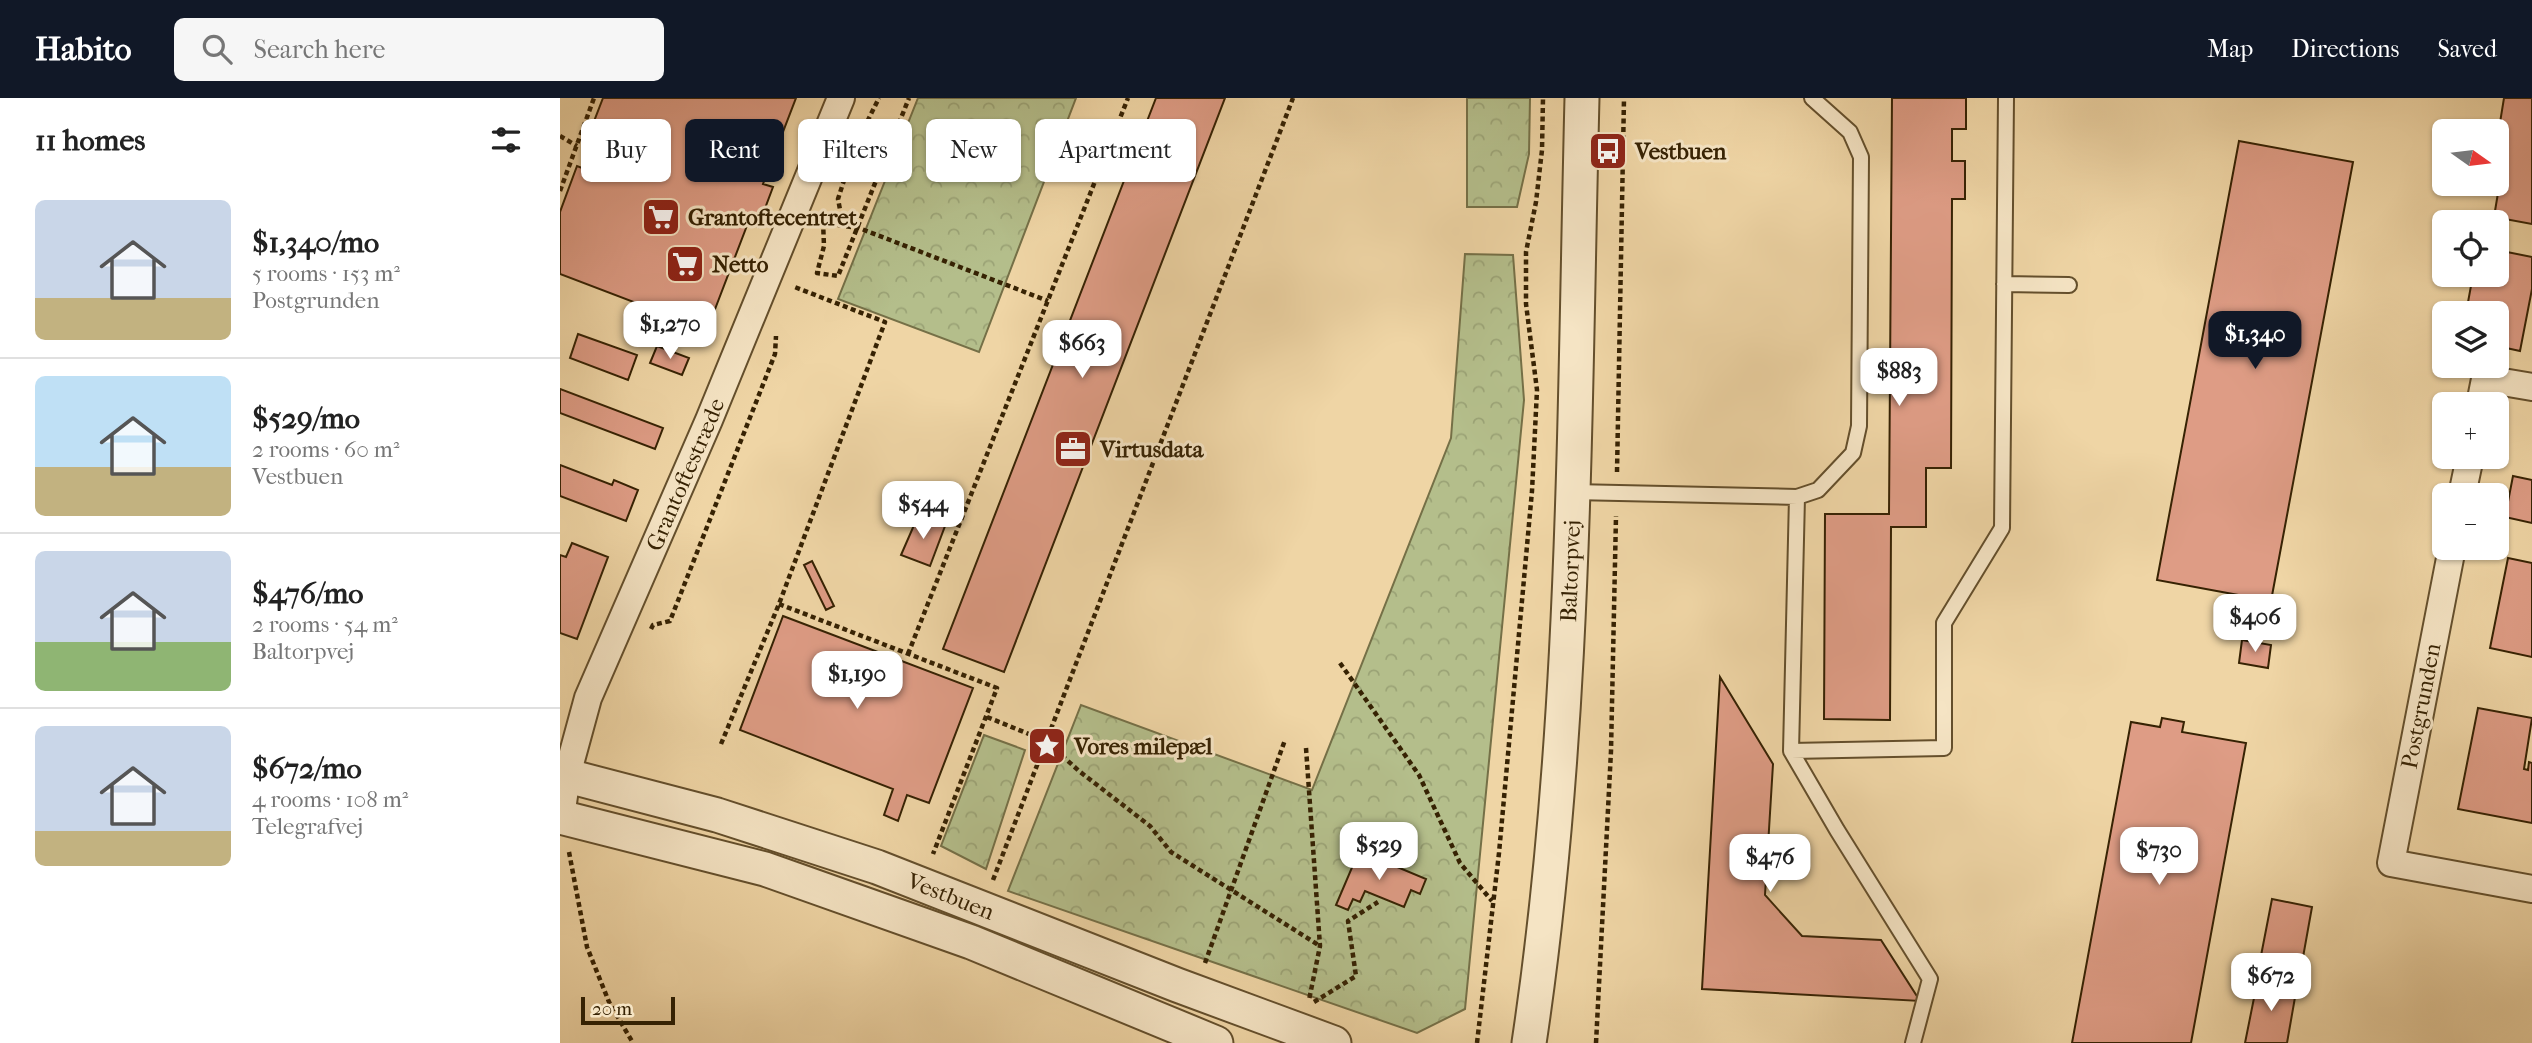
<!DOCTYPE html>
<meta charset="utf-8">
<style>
body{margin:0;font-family:"IM FELL French Canon",serif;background:#f6f6f6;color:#222;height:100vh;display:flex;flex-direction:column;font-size:26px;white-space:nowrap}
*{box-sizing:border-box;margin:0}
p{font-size:23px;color:#767676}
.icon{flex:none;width:38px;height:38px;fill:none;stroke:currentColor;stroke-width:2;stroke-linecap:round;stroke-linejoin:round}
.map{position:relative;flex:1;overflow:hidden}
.side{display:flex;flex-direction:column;background:#fff;width:560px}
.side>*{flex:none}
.guide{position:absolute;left:21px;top:21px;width:665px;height:63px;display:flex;gap:14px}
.needle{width:46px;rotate:104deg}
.controls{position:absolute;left:1872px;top:21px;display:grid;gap:14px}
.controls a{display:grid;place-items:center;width:77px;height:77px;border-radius:10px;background:#fff;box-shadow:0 2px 5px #0004;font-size:35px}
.scale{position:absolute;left:21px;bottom:18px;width:94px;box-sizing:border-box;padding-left:7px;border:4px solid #362203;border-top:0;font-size:19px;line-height:24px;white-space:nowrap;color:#362203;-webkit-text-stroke:5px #f5e4c4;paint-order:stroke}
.price{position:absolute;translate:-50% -60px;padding:0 16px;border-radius:14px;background:#fff;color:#222;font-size:23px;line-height:46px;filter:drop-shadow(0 2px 4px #0008)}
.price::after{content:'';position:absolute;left:50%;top:42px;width:21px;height:16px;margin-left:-10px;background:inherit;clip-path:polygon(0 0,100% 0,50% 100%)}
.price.on{background:#111827;color:#fff}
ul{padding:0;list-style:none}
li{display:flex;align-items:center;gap:21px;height:175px;padding:0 35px}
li+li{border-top:2px solid #e0e0e0}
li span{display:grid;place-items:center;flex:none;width:196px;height:140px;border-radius:10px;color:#555}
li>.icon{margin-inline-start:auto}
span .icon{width:84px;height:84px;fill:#fffc;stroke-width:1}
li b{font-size:30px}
h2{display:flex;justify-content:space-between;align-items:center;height:84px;padding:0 35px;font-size:30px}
.pill{padding:0 24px;border-radius:10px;background:#fff;box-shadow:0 2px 5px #0004;font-size:24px;line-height:63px}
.pill.on{background:#111827;color:#fff}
header{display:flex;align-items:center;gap:42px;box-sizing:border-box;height:98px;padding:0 35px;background:#111827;color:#fff}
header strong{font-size:33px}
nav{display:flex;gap:38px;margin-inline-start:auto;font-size:24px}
.search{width:490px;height:63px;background:#f6f6f6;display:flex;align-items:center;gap:18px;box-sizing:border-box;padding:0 24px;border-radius:10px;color:#767676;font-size:26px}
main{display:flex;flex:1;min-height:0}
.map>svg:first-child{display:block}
.forest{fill:url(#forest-crowns);stroke:#757047;stroke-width:2}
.building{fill:#de9c85;stroke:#362203;stroke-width:2}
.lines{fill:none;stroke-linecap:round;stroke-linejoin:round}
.service-casing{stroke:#644f2c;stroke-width:18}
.minor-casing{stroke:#644f2c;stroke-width:30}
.tertiary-casing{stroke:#644f2c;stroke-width:37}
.path{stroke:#362203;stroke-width:4.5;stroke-dasharray:5 3.5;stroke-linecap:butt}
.service{stroke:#f5e4c4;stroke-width:14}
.minor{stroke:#f5e4c4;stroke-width:26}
.tertiary{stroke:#f5e4c4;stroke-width:33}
.labels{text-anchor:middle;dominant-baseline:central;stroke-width:6;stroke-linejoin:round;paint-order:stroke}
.poi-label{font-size:23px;font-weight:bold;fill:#362203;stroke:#f5e4c4;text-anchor:start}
.street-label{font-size:23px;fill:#362203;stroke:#f5e4c4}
</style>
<header>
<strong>Habito</strong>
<div class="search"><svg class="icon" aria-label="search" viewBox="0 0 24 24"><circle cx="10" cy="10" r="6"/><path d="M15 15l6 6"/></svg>Search here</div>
<nav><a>Map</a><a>Directions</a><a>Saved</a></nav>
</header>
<main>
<section class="side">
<h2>11 homes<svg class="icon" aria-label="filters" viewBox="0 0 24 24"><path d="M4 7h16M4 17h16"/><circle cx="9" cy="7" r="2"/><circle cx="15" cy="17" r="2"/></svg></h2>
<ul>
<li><span style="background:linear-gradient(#c9d6e8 70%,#c2b280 0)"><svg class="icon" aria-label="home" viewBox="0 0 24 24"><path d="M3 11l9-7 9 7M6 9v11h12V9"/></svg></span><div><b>$1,340/mo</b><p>5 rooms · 153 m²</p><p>Postgrunden</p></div></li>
<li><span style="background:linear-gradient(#bfe0f5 65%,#c2b280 0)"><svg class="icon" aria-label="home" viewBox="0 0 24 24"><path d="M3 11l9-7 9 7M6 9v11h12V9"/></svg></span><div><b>$529/mo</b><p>2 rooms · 60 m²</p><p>Vestbuen</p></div></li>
<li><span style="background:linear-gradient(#c9d6e8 65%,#8fb573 0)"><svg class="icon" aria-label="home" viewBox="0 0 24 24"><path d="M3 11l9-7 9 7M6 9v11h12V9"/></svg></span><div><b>$476/mo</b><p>2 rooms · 54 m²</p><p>Baltorpvej</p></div></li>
<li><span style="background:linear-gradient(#c9d6e8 75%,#c2b280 0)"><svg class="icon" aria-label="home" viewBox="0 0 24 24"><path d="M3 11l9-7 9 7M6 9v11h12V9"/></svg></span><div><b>$672/mo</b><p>4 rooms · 108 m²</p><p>Telegrafvej</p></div></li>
</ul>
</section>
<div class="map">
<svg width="1972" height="945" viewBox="0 0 1972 945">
<defs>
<pattern id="forest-crowns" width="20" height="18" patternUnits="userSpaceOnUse" patternTransform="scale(1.75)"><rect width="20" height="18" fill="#b4be8b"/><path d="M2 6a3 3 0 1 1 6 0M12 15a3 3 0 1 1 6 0" fill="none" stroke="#9ba376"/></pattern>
</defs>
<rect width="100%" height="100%" fill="#efd5a5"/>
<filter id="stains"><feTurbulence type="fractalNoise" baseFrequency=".00286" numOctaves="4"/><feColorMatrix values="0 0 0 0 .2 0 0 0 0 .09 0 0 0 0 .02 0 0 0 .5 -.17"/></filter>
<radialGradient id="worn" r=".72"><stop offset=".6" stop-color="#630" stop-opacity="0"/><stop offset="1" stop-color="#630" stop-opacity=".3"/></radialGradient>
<path class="forest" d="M358 0H516L419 254 278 201Z
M907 0H970L969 56 957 109H907Z
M905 156 953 157 964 302 905 911 857 935 448 793 521 607 752 692 891 340Z
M424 637 465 652 426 771 381 748Z"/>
<path class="building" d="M43 0H236L203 86 213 89 198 129 188 125 147 232 0 176V114L17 68 51 81 67 39 33 26Z
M596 0H665L444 574 383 551Z
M1332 0H1406V31H1392V63H1405V101H1392L1391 370H1366V429H1331L1330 622 1264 621 1265 416H1329Z
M1944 0H1972V126L1934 119 1939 89 1929 87 1937 86V43Z
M1679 43 1793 64 1711 503 1597 482Z
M1937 152 1972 159V191L1960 253 1937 248V215H1906L1913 177H1937Z
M18 236 77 257 68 282 10 260Z
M97 248 129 260 122 277 90 265Z
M0 291 103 330 95 351 0 315Z
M0 367 52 387 54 382 78 392 66 423 0 398Z
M1953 378 1972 382V425L1945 419Z
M358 418 385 428 370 468 341 457Z
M12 445 48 459 17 541 0 535V457L6 459Z
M1948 460 1972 465V559L1930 550Z
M252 463 274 508 266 512 244 467Z
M223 518 413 590 369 705 347 697 338 723 324 717 333 691 180 632Z
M1682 542 1711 547 1708 570 1679 565Z
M1160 579 1213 666 1205 797 1242 838 1321 842 1360 903 1142 891Z
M1918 610 1972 620 1964 671 1968 672 1969 664 1972 665V725L1898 711Z
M1602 620 1624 624 1622 634 1686 645 1631 945H1512L1571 624 1600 629Z
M799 753 866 781 860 796 851 792 844 809 805 793 800 804 793 801 788 812 776 807Z
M1712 801 1752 809 1740 876 1699 868Z
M1698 880 1737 888 1727 945H1685Z"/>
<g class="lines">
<defs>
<path id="service" d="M1444 186 1509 187
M1013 394 1237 399 1258 392 1293 355 1299 328 1301 59 1290 34 1252 0
M1237 399 1231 653 1277 732 1370 881 1353 945
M1231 653 1384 650V525L1442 430 1446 0"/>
<g id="minor">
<path d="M1920 306 1925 281 1972 289"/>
<path d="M1902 397 1910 359"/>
<path d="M1892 450 1831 765 1972 791"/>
<path id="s1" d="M1 719 7 677 28 600 149 322 281 0"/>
</g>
<g id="tertiary">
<path id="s2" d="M0 676 157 717 317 769 617 887 774 945"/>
<path d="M0 719 205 771 411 844 656 945"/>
<path id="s3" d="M969 945C1016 633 1014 315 1022 0"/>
</g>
</defs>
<use href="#service" class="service-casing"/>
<use href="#minor" class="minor-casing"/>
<use href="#tertiary" class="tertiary-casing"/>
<path class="path" d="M0 38 17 48
M296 46 319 0
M0 93 34 0
M262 121 277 127 299 130 488 203
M263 123 264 148 257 175 278 178 349 0
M283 127 278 101 293 54
M1880 248 1885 249
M1057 374 1064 0
M219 506 437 590 373 756
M91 531 93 527 110 523 215 256 216 238
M348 556 568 0
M780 565 859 677 900 765 932 803
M427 619 486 643 519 673 590 728 611 754 760 848
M161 646 219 506 325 224 232 188
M746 650 760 848 749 902
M9 754 27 849 49 904 73 945
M433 782 733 0
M645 865 725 642
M754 904 796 878 788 823 818 804
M917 945 939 755 972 393 977 292 966 206V154L976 104 982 52 983 0
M1036 945 1051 653 1056 418"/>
<use href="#service" class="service"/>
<use href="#minor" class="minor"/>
<use href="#tertiary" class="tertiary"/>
</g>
<defs>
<symbol id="bus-square" viewBox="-11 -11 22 22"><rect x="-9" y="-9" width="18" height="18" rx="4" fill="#8f2418" stroke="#f5e4c4"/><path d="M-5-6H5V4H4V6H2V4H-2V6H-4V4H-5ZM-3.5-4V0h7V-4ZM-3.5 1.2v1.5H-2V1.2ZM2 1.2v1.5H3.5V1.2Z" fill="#fff"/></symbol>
<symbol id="supermarket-square" viewBox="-11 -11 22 22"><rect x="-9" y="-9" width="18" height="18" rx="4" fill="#8f2418" stroke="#f5e4c4"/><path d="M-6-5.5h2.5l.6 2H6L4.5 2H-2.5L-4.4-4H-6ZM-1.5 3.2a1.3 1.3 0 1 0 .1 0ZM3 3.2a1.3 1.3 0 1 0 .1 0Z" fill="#fff"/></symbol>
<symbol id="office-square" viewBox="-11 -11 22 22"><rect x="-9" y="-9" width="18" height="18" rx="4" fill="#8f2418" stroke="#f5e4c4"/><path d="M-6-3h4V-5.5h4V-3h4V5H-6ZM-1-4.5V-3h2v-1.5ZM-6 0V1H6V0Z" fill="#fff"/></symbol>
<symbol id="sight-square" viewBox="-11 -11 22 22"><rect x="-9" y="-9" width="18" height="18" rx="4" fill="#8f2418" stroke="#f5e4c4"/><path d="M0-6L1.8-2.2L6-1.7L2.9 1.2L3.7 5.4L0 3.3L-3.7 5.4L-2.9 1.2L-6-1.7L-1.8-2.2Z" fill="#fff"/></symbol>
</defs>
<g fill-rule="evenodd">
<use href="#bus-square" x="1026" y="31" width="44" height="44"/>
<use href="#supermarket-square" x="79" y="97" width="44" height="44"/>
<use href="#supermarket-square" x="103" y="144" width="44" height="44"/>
<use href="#office-square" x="491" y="329" width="44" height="44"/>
<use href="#sight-square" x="465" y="626" width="44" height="44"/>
</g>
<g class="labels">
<g class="poi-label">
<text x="1075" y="53">Vestbuen</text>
<text x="128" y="119">Grantoftecentret</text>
<text x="152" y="166">Netto</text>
<text x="540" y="351">Virtusdata</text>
<text x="514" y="648">Vores milepæl</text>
</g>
<g class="street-label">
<text stroke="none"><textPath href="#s1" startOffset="366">Grantoftestræde</textPath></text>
<text stroke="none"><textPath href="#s3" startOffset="474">Baltorpvej</textPath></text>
<text transform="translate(1861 608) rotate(-79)">Postgrunden</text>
<text stroke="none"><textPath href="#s2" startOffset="410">Vestbuen</textPath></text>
</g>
</g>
<rect width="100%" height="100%" filter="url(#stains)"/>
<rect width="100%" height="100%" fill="url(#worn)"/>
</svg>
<div class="controls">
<a><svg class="needle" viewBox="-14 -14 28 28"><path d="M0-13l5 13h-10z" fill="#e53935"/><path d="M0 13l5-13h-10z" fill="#767676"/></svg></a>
<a><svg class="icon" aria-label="locate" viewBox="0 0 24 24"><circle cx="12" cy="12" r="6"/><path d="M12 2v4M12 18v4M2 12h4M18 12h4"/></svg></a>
<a><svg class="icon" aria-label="layers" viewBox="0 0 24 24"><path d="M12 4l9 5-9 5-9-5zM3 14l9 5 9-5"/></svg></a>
<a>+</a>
<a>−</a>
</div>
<div class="scale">20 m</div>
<b class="price" style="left:110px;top:263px">$1,270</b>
<b class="price on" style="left:1695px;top:273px">$1,340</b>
<b class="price" style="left:522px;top:282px">$663</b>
<b class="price" style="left:1339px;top:310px">$883</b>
<b class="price" style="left:363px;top:443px">$544</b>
<b class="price" style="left:1695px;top:556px">$406</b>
<b class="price" style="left:297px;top:613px">$1,190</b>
<b class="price" style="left:819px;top:784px">$529</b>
<b class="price" style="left:1599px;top:789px">$730</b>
<b class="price" style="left:1210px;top:796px">$476</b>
<b class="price" style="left:1711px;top:915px">$672</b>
<div class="guide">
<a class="pill">Buy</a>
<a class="pill on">Rent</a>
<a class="pill">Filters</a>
<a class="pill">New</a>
<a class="pill">Apartment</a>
</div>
</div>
</main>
